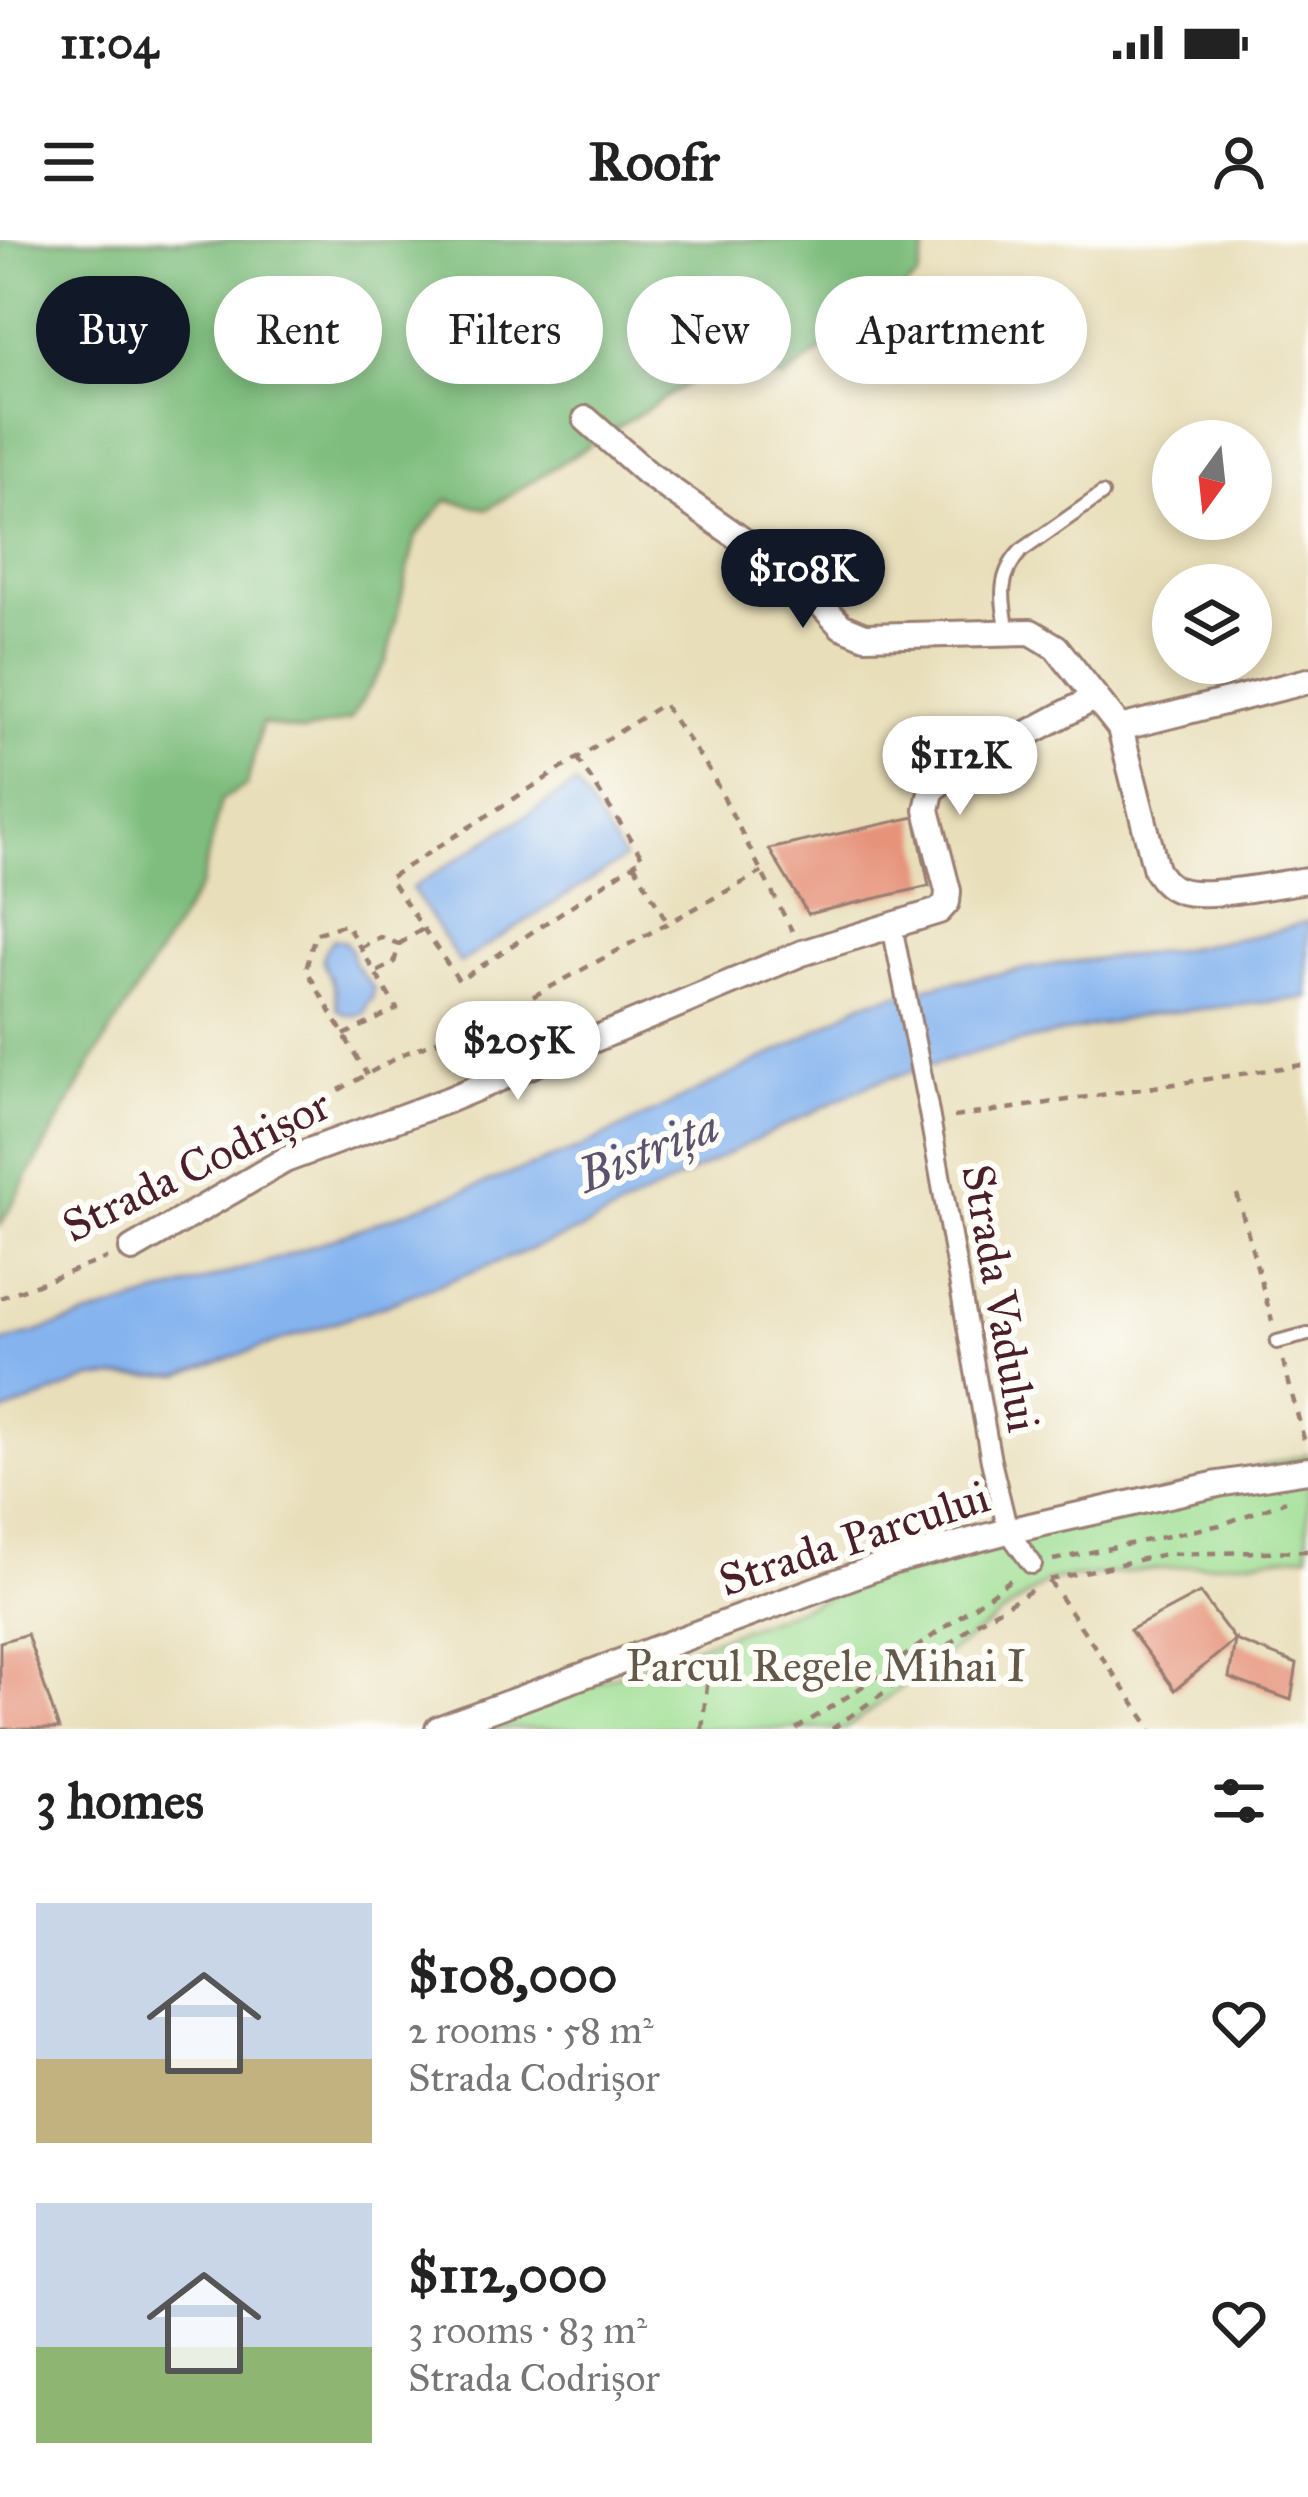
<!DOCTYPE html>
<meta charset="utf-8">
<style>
body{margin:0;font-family:"IM FELL Great Primer",serif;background:#f2f2f2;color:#222;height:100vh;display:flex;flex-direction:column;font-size:45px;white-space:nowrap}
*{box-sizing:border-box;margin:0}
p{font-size:39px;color:#767676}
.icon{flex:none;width:66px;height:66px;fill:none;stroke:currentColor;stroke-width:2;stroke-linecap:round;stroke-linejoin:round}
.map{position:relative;height:1489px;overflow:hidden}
.side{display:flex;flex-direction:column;background:#fff;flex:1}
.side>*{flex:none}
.guide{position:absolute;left:36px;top:36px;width:1236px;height:108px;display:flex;gap:24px}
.needle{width:78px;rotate:195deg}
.fabs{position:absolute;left:1152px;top:180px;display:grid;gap:24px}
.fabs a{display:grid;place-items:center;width:120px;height:120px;border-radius:50%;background:#fff;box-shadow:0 6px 18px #0003;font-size:60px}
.price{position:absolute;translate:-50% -102px;padding:0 27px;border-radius:42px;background:#fff;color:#222;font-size:39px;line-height:78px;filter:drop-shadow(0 3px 6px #0008)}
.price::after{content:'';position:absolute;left:50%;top:72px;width:36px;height:27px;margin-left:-18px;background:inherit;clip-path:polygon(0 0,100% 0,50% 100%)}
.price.on{background:#111827;color:#fff}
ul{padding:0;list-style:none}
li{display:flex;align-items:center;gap:36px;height:300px;padding:0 36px}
li span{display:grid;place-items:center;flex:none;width:336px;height:240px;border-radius:0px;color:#555}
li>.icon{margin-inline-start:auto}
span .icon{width:144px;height:144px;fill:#fffc;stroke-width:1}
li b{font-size:51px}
h2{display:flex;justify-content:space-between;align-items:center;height:144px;padding:0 36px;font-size:51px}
.chip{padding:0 42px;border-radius:54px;background:#fff;box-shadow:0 6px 18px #0003;font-size:42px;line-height:108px}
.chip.on{background:#111827;color:#fff}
.status{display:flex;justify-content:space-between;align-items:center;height:84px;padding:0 60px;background:#fff;direction:ltr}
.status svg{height:33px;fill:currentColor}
header{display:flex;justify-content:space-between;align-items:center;height:156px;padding:0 36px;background:#fff;font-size:54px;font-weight:800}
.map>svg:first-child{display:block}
.green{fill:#9ede93;stroke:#747e5f;stroke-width:3}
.forest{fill:#7ebd7d;stroke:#646e54;stroke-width:3}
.water{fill:#84b3ee;stroke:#67698c;stroke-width:3}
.building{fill:#e6937a}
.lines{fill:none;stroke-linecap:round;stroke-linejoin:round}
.service-casing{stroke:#997e72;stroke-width:18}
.pedestrian-casing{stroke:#997e72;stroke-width:24}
.minor-casing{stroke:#997e72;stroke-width:30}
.path{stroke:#997e72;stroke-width:4.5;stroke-dasharray:9 9;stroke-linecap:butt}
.service{stroke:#fff;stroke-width:12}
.pedestrian{stroke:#fff;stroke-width:18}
.minor{stroke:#fff;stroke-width:24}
.labels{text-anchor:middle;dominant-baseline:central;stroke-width:12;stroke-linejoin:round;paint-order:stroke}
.street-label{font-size:45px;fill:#4a1f2b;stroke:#fdfcf7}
.park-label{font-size:45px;fill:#63584a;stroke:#fdfcf7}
.water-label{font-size:48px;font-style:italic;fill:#5e536f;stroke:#fdfcf7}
</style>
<div class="status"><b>11:04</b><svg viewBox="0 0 49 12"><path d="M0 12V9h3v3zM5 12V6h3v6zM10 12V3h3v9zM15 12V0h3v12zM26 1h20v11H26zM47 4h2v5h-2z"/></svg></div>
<header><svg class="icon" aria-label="menu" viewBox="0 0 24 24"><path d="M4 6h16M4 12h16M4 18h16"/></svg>Roofr<svg class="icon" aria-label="person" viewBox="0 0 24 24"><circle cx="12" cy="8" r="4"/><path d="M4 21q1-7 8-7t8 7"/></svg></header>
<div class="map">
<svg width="1308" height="1489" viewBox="0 0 1308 1489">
<rect width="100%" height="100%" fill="#fdfcf7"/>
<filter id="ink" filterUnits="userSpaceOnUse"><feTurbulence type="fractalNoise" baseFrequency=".00833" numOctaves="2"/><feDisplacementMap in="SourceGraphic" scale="24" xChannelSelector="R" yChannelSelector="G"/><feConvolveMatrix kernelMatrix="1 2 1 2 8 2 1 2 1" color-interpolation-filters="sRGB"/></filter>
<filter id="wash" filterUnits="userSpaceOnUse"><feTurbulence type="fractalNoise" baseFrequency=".004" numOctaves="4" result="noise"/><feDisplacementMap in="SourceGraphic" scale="48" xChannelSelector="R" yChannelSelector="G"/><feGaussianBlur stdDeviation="2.7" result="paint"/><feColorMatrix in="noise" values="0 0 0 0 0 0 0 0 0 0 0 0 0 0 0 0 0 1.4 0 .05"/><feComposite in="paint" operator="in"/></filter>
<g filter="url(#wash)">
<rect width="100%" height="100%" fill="#e8deb9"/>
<path class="green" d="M1308 1214V1314L1049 1340 845 1489H471L1008 1291Z"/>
<path class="forest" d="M0 0H927L918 38 784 139 743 130 695 139 488 269 447 260 416 296 386 422 350 480 304 492 262 483 247 545 221 560 201 645 94 819 0 986Z"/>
<path class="water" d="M576 544 624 619 460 723 412 648Z
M1308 681V758L1144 775 984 810 873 843 743 906 579 991 385 1065 181 1135 92 1138 0 1174V1103L282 1017 578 909 793 804 862 763 945 743 1062 723 1170 711 1269 693Z
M334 699 345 702 351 711 355 725 374 749 372 760 368 762 365 773C354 777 346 776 337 769 337 765 335 751 334 747 326 724 313 721 334 699Z"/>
<g id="blocks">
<path class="building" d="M915 577 929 646 808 674 769 609Z
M1200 1353 1235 1400 1297 1424 1291 1460 1229 1438 1235 1400 1175 1450 1130 1390Z
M27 1394 59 1489H0V1402Z"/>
</g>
</g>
<g filter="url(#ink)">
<use href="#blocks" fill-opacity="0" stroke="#997e72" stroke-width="3"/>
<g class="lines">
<defs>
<path id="service" d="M1008 392C1002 360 997 336 1021 311L1102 254
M1277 1102 1308 1094"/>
<path id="pedestrian" d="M892 686 928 867 991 1221 1008 1291 1032 1324"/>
<path id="minor" d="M586 179 647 233 799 340 841 386 865 396 1031 392 1056 407 1120 488 1156 630C1162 639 1167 646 1178 650 1203 660 1278 644 1308 640
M1120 488 1308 441
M132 1009 285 920 448 860 802 713 939 671 947 662 948 651 927 570 931 552 943 539 1096 457
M438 1489 891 1322 1008 1291 1218 1244 1308 1230"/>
</defs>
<use href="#service" class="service-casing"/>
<use href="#pedestrian" class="pedestrian-casing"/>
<use href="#minor" class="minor-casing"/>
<path class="path" d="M577 518 643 618 459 741 389 638 663 464 710 531 792 691
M634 624 667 682
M399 704 423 689
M360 708 380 697 399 704 394 723 375 733
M344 795 397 769 346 684 315 694 306 729 367 835
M339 850 403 814 486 782 762 632
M954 877 1308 824
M1237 954 1272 1081
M0 1058 107 1018
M1283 1121 1305 1203
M1053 1320 1220 1285 1286 1261
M1049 1340 1165 1314 1308 1311
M1049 1341 1152 1489
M702 1489 708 1437 706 1418
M796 1489 853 1453 1016 1336
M832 1489 939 1414 972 1385 1039 1346"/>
<use href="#service" class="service"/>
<use href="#pedestrian" class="pedestrian"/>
<use href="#minor" class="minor"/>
</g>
</g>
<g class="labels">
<g class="street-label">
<text transform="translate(196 925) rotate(-26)">Strada Codrișor</text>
<text transform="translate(1001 1058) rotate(80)">Strada Vadului</text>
<text transform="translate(854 1298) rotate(-18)">Strada Parcului</text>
</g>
<g class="park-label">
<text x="826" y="1425">Parcul Regele Mihai I</text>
</g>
<g class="water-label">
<text transform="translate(648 910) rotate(-22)">Bistrița</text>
</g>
</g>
</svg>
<div class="fabs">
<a><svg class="needle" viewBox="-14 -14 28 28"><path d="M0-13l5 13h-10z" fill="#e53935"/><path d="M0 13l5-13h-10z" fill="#767676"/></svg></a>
<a><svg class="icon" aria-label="layers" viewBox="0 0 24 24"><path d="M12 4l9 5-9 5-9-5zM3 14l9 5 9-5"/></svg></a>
</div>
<b class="price on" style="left:803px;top:391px">$108K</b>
<b class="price" style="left:960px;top:578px">$112K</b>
<b class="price" style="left:518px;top:863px">$205K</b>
<div class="guide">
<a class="chip on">Buy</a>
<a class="chip">Rent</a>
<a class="chip">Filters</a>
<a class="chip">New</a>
<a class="chip">Apartment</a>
</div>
</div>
<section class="side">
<h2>3 homes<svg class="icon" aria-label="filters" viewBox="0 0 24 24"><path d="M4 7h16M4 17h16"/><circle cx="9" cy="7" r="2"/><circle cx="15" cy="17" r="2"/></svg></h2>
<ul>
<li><span style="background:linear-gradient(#c9d6e8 65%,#c2b280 0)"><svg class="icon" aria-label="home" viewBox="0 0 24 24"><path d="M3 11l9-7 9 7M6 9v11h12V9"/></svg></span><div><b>$108,000</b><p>2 rooms · 58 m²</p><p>Strada Codrișor</p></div><svg class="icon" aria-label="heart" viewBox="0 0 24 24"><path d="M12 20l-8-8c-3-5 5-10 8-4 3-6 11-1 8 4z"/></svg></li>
<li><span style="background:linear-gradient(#c9d6e8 60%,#8fb573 0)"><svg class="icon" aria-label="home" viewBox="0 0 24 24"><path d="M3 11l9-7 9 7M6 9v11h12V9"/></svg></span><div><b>$112,000</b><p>3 rooms · 83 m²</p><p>Strada Codrișor</p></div><svg class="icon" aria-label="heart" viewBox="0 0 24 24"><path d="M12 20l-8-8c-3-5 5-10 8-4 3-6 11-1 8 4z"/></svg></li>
</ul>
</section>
